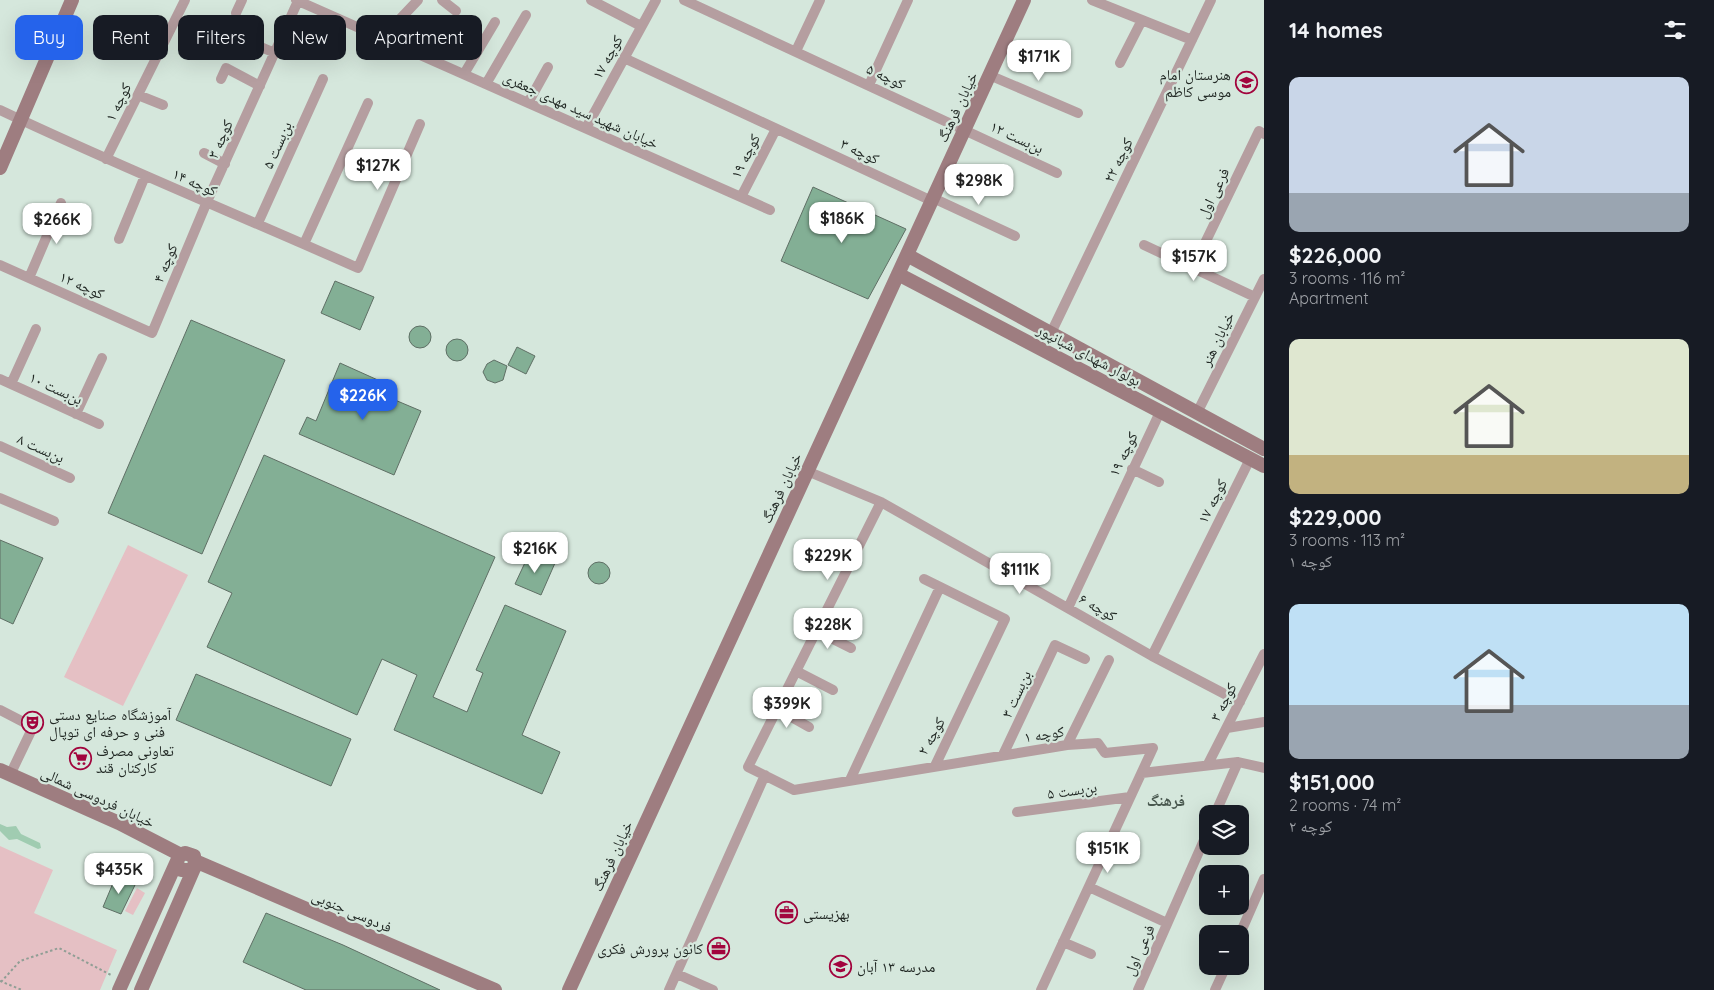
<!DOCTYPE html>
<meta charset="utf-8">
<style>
body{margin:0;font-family:Quicksand,"Noto Naskh Arabic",sans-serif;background:#242831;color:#f1f3f6;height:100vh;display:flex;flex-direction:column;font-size:19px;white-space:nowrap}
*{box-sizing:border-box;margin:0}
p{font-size:16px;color:#9ea1a6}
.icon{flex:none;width:28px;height:28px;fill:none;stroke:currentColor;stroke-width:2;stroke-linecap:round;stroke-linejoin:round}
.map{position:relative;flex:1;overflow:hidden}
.panel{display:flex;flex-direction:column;background:#171b24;width:450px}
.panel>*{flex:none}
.top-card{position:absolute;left:15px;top:15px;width:475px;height:45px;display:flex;gap:10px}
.tools{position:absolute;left:1199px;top:805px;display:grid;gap:10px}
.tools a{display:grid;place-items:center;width:50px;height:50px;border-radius:10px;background:#171b24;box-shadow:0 5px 20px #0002;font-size:25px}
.price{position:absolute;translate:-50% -42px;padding:0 11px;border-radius:10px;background:#fff;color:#222;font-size:16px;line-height:32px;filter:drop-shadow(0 1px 2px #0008)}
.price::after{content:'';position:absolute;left:50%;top:30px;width:15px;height:11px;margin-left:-8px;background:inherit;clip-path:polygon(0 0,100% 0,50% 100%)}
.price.current{background:#2563eb;color:#fff}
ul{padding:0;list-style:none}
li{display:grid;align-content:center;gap:10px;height:265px;padding:0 25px}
li span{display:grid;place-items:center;height:155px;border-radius:10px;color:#555}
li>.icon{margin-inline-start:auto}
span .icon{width:90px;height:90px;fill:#fffc;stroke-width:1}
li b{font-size:21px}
h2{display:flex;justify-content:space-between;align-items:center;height:60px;padding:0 25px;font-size:21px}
.tag{padding:0 18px;border-radius:10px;background:#171b24;box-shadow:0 5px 20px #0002;font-size:18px;line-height:45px}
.tag.current{background:#2563eb;color:#fff}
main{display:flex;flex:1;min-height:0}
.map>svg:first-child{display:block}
.green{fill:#e5c0c4}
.water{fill:#a0ccb1}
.building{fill:#83af95;stroke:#5f6f65}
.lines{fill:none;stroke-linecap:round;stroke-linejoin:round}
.path{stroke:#909e95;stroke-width:2;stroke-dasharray:2.5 2.5;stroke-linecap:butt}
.street{stroke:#b59ea0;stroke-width:10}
.secondary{stroke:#9e7d80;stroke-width:14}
.labels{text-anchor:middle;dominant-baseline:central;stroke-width:4.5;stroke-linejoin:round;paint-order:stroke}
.street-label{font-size:15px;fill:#222925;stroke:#d5e7dc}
.poi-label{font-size:15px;fill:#222925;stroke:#d5e7dc;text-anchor:start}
.neighbourhood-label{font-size:16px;font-weight:bold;fill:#49584f;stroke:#d5e7dc}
</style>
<main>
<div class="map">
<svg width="1264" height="990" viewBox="0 0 1264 990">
<rect width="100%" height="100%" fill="#d5e7dc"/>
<path class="green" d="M128 545 188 575 123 706 64 677Z
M0 846 53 870 34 913 117 950 100 990H0Z
M137 888 145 893 133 915 125 911Z"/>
<path class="water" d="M0 824 7 827 16 826 21 834 40 843 41 848 38 849 17 839 9 840 0 831Z"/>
<path class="building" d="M813 187 906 229 868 299 781 261Z
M335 281 374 297 360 330 321 313Z
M191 320 285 360 202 554 108 513Z
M409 337a11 11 0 1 1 22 0a11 11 0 1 1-22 0Z
M446 350a11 11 0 1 1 22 0a11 11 0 1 1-22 0Z
M517 347 535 356 526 374 508 365Z
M494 360 507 366 503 380 495 383 487 380 483 372 487 364Z
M340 363 380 381 376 392 421 411 394 475 299 434 307 417 316 421Z
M264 455 495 557 433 697 467 712 483 673 476 670 505 605 566 631 522 735 560 752 542 794 394 730 417 675 382 659 357 715 207 647 232 593 208 582Z
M0 540 43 558 13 624 0 618Z
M530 552 555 563 541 595 515 584Z
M588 573a11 11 0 1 1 22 0a11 11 0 1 1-22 0Z
M196 674 351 739 331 786 176 720Z
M116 876 135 885 121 914 103 907Z
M266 913 343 945 440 990H306L243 962Z"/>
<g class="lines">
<path class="path" d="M0 981 22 990
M1 982 20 961 59 948 111 975"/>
<path class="street" d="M296 0 770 210
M442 0 456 11
M591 0 641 26
M684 0 1057 173
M1092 0 1192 40
M236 13 242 0
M382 38 418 0
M242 39 275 53
M796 51 820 0
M624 58 932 201
M1120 63 1142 20
M464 74 495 22
M989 75 1078 113
M221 79 226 68 260 86
M486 84 526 15
M869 85 908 0
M138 95 163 105
M528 103 548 67
M0 110C118 166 239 215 358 268L420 124
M586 128 656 0
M204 153 225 164
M106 159 185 0
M741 197 776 129
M933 198 1015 236
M258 223 323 79
M119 239 145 176
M304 244 368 103
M1144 245 1255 297
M0 265 152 333 206 204 298 1
M1193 268 1259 131 1264 134
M29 278 61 203
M1051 333 1211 0
M0 379 99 424
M11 384 36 329
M1197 413 1264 279
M76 414 102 358
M0 446 70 478
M1132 469 1159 482
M807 471 881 502 1152 656 1240 702
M0 498 54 521
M881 502 748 767 794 790 1067 745 1098 743 1105 753 1153 748
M924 579 1005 619 935 766
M1068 608 1160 412
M817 631 851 648
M1152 656 1250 459
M796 671 833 690
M777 709 809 727
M0 710 33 727 10 775
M1227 728 1264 722
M1067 745 1109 660
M1003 755 1055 645 1085 659
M1208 764 1264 654
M1142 773 1238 762 1264 768
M850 780 940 587
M1017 812 1130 797
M1215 814 1238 762
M1089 887 1167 923
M1240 934 1264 879
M1063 942 1091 954
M677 974 713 990
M669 990 765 775
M1041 990 1153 748
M1138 990 1208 831
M1215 990 1226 966"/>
<path class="secondary" d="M0 168 72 0
M907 255 1264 449
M898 274 1264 466
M0 770 119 823 181 855
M195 861 495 990
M119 990 177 861
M141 990 195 866 194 856 185 853C176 857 175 863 181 870H192
M569 990 1024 0"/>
</g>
<defs>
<symbol id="school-ring" viewBox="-11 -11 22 22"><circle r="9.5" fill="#d5e7dc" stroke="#a2043d" stroke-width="1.5"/><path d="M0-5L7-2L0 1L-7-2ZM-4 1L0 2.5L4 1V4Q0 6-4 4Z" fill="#a2043d"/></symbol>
<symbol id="theatre-ring" viewBox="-11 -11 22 22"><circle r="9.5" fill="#d5e7dc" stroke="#a2043d" stroke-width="1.5"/><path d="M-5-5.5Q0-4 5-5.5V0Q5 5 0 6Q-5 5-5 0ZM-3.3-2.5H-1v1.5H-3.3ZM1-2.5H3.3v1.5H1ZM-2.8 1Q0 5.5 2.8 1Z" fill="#a2043d"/></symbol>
<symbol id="supermarket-ring" viewBox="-11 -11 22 22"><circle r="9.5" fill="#d5e7dc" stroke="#a2043d" stroke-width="1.5"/><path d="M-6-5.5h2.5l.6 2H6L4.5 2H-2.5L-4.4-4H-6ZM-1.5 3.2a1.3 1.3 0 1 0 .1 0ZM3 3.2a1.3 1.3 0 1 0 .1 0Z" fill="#a2043d"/></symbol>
<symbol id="office-ring" viewBox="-11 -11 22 22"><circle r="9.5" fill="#d5e7dc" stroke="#a2043d" stroke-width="1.5"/><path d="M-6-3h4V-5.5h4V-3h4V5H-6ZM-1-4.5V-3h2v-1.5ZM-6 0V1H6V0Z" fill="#a2043d"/></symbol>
</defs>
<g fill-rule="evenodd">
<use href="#school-ring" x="1234" y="70" width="25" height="25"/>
<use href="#theatre-ring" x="20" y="710" width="25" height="25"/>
<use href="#supermarket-ring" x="68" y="746" width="25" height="25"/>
<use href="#office-ring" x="774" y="900" width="25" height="25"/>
<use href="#office-ring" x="706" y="936" width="25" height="25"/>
<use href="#school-ring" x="828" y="954" width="25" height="25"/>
</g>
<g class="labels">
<g class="street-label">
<text transform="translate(607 57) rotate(-61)">کوچه ۱۷</text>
<text transform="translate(886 76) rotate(25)">کوچه ۵</text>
<text transform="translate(118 102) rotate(-64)">کوچه ۱</text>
<text transform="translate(957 107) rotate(-65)">خیابان فرهنگ</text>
<text transform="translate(581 110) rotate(24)">خیابان شهید سید مهدی جعفری</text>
<text transform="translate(1017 137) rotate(25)">بن‌بست ۱۲</text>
<text transform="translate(220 139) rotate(-66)">کوچه ۳</text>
<text transform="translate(277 145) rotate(-66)">بن‌بست ۵</text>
<text transform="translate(860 151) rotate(25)">کوچه ۳</text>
<text transform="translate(745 156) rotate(-63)">کوچه ۱۹</text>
<text transform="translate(1118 160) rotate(-64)">کوچه ۲۲</text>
<text transform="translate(195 182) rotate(24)">کوچه ۱۴</text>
<text transform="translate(1213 193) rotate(-64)">فرعی اول</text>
<text transform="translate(165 263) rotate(-67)">کوچه ۴</text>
<text transform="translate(82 285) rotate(24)">کوچه ۱۲</text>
<text transform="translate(1217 339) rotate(-64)">خیابان هنر</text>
<text transform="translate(1089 355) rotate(28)">بولوار شهدای شبانپور</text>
<text transform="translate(56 388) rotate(25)">بن‌بست ۱۰</text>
<text transform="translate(41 448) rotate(24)">بن‌بست ۸</text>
<text transform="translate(1123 454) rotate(-64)">کوچه ۱۹</text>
<text transform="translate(781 488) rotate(-65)">خیابان فرهنگ</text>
<text transform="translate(1212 501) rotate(-63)">کوچه ۱۷</text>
<text transform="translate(1098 607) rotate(30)">کوچه ۶</text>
<text transform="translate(1016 694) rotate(-65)">بن‌بست ۳</text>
<text transform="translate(1223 702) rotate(-63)">کوچه ۳</text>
<text transform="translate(1044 734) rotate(-9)">کوچه ۱</text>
<text transform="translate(931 736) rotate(-61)">کوچه ۲</text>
<text transform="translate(1072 790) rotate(-8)">بن‌بست ۵</text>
<text transform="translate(98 797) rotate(25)">خیابان فردوسی شمالی</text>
<text transform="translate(612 856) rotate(-65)">خیابان فرهنگ</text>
<text transform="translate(352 911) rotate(23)">فردوسی جنوبی</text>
<text transform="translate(1139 950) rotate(-66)">فرعی اول</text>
</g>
<g class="poi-label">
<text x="1231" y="74" text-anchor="end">هنرستان امام<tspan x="1231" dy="17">موسی کاظم</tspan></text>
<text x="49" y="714">آموزشگاه صنایع دستی<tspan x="49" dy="17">فنی و حرفه ای توپال</tspan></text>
<text x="96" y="750">تعاونی مصرف<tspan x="96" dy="17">کارکنان قند</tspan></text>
<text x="803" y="913">بهزیستی</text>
<text x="703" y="948" text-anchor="end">کانون پرورش فکری</text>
<text x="857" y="966">مدرسه ۱۳ آبان</text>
</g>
<g class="neighbourhood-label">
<text x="1166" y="800">فرهنگ</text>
</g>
</g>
</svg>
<div class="tools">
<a><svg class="icon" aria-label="layers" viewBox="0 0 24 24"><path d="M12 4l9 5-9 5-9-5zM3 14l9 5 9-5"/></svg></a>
<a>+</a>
<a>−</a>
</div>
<b class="price" style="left:1039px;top:82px">$171K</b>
<b class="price" style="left:378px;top:191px">$127K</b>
<b class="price" style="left:979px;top:206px">$298K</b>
<b class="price" style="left:842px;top:244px">$186K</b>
<b class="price" style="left:57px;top:245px">$266K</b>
<b class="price" style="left:1194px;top:282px">$157K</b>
<b class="price current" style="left:363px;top:421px">$226K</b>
<b class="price" style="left:535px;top:574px">$216K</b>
<b class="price" style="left:828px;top:581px">$229K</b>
<b class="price" style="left:1020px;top:595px">$111K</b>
<b class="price" style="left:828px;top:650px">$228K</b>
<b class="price" style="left:787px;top:729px">$399K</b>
<b class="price" style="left:1108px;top:874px">$151K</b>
<b class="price" style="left:119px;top:895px">$435K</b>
<div class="top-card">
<a class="tag current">Buy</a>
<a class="tag">Rent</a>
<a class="tag">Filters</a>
<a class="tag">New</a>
<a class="tag">Apartment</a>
</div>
</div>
<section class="panel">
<h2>14 homes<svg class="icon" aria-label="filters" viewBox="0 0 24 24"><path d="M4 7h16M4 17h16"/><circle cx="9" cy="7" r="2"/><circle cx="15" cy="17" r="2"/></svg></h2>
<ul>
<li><span style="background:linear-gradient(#c9d6e8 75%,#9aa5b1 0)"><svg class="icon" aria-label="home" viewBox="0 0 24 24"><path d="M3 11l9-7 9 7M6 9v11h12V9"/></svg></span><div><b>$226,000</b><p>3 rooms · 116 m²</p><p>Apartment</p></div></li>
<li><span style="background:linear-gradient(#dfe7d0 75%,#c2b280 0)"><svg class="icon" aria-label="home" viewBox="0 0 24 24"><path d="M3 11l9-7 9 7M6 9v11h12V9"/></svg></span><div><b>$229,000</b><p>3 rooms · 113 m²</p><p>کوچه ۱</p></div></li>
<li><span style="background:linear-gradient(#bfe0f5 65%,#9aa5b1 0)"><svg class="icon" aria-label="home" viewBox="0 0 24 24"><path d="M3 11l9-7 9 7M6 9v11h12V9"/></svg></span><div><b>$151,000</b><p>2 rooms · 74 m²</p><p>کوچه ۲</p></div></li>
</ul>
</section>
</main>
